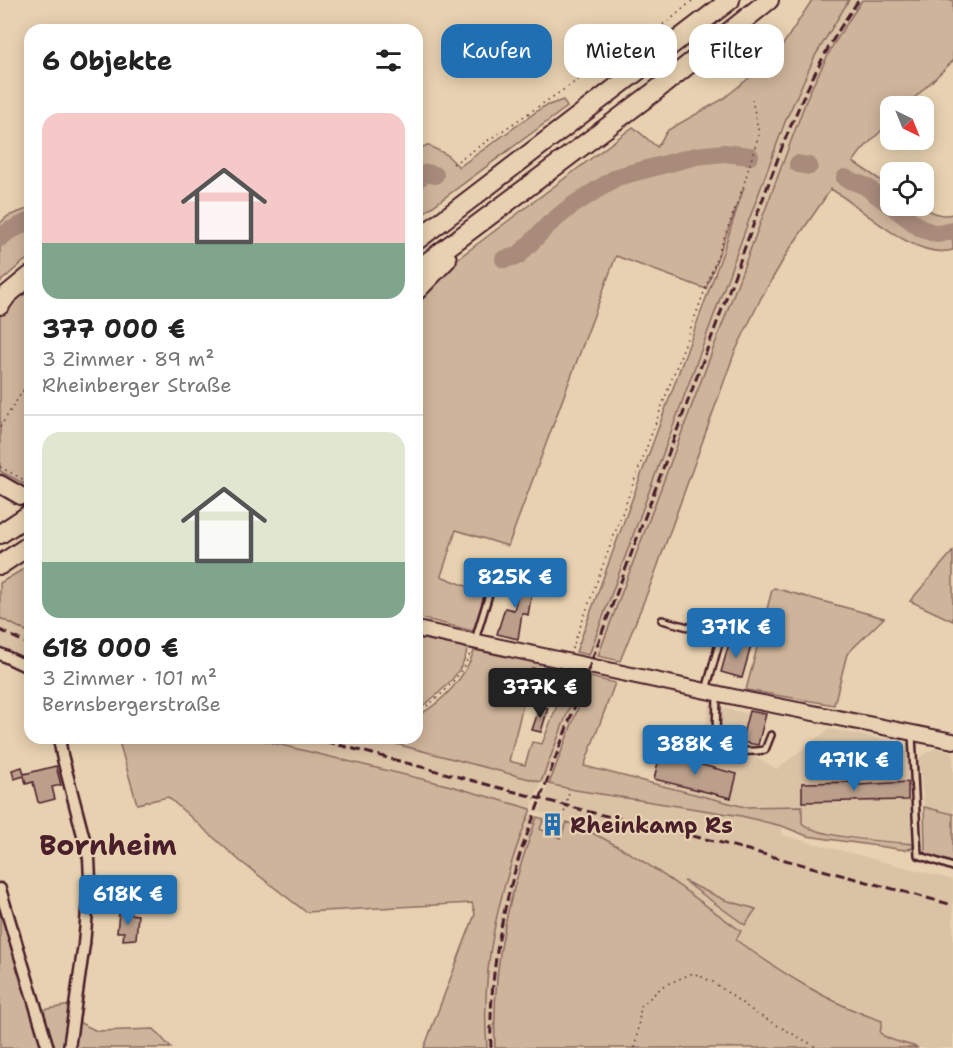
<!DOCTYPE html>
<html lang="de">
<meta charset="utf-8">
<style>
body{margin:0;font-family:"Shantell Sans",sans-serif;background:#f6f6f6;color:#222;height:100vh;display:flex;flex-direction:column;font-size:22px;white-space:nowrap}
*{box-sizing:border-box;margin:0}
p{font-size:20px;color:#767676}
.icon{flex:none;width:33px;height:33px;fill:none;stroke:currentColor;stroke-width:2;stroke-linecap:round;stroke-linejoin:round}
.map{position:relative;flex:1;overflow:hidden}
.panel{position:absolute;left:24px;top:24px;width:399px;height:720px;display:flex;flex-direction:column;background:#fff;border-radius:18px;box-shadow:0 3px 15px #0003}
.panel>*{flex:none}
.hud{position:absolute;left:441px;top:24px;width:422px;height:54px;display:flex;gap:12px}
.needle{width:39px;rotate:137deg}
.fabs{position:absolute;left:880px;top:96px;display:grid;gap:12px}
.fabs a{display:grid;place-items:center;width:54px;height:54px;border-radius:12px;background:#fff;box-shadow:0 3px 15px #0003;font-size:30px}
.price{position:absolute;translate:-50% -51px;padding:0 14px;border-radius:6px;background:#1f6fb2;color:#fff;font-size:20px;line-height:39px;filter:drop-shadow(0 2px 3px #0008)}
.price::after{content:'';position:absolute;left:50%;top:36px;width:18px;height:14px;margin-left:-9px;background:inherit;clip-path:polygon(0 0,100% 0,50% 100%)}
.price.active{background:#222;color:#fff}
ul{padding:0;list-style:none}
li{display:grid;align-content:center;gap:12px;height:318px;padding:0 18px}
li+li{border-top:2px solid #e0e0e0}
li span{display:grid;place-items:center;height:186px;border-radius:18px;color:#555}
li>.icon{margin-inline-start:auto}
span .icon{width:108px;height:108px;fill:#fffc;stroke-width:1}
li b{font-size:26px}
h2{display:flex;justify-content:space-between;align-items:center;height:72px;padding:0 18px;font-size:26px}
.pill{padding:0 21px;border-radius:18px;background:#fff;box-shadow:0 3px 15px #0003;font-size:21px;line-height:54px}
.pill.active{background:#1f6fb2;color:#fff}
.map>svg:first-child{display:block}
.built{fill:#dac2a5;fill-rule:evenodd}
.green{fill:#ceb49a;stroke:#8c6a62;stroke-width:1.5}
.lines{fill:none;stroke-linecap:round;stroke-linejoin:round}
.river{stroke:#a98b7b;stroke-width:18}
.building{fill:#bb9f8b;stroke:#4a1f2b;stroke-width:1.5}
.lane-casing{stroke:#4a1f2b;stroke-width:10}
.street-casing{stroke:#4a1f2b;stroke-width:15}
.secondary-casing{stroke:#4a1f2b;stroke-width:18}
.primary-casing{stroke:#4a1f2b;stroke-width:21}
.highway-casing{stroke:#4a1f2b;stroke-width:22}
.path{stroke:#4a1f2b;stroke-width:1.5;stroke-dasharray:1.5 4.5;stroke-linecap:butt}
.lane{stroke:#e7d1b0;stroke-width:5}
.street{stroke:#e7d1b0;stroke-width:10}
.secondary{stroke:#e7d1b0;stroke-width:14}
.primary{stroke:#e7d1b0;stroke-width:16}
.highway{stroke:#e7d1b0;stroke-width:18}
.rail{stroke:#4a1f2b;stroke-width:3;stroke-dasharray:9 4.5;stroke-linecap:butt}
.labels{text-anchor:middle;dominant-baseline:central;stroke-width:4.5;stroke-linejoin:round;paint-order:stroke}
.poi-label{font-size:22px;font-weight:bold;fill:#4a1f2b;stroke:#e7d1b0;text-anchor:start}
.district-label{font-size:28px;font-weight:bold;fill:#4a1f2b;stroke:#e7d1b0}
</style>
<div class="map">
<svg width="953" height="1048" viewBox="0 0 953 1048">
<rect width="100%" height="100%" fill="#e7d1b0"/>
<filter id="ink" filterUnits="userSpaceOnUse"><feTurbulence type="fractalNoise" baseFrequency=".0167" numOctaves="2"/><feDisplacementMap in="SourceGraphic" scale="12" xChannelSelector="R" yChannelSelector="G"/><feConvolveMatrix kernelMatrix="1 2 1 2 8 2 1 2 1" color-interpolation-filters="sRGB"/></filter>
<g filter="url(#ink)">
<path class="built" d="M850 0H862L833 45 809 93 598 656 589 655 785 122 815 56Z
M0 618 30 633V662L0 647Z
M581 676 590 677 549 784 605 795 708 810 782 826V835L953 880V1048H918L910 1044 885 1037 880 1033 881 1021 802 985 766 962 736 940 741 931 637 857 602 837 539 812 549 784 541 781ZM689 883 725 900 755 909 745 925Z
M709 705 749 714 741 742 756 745 752 755 777 769 829 729 898 742 907 753 915 844 846 836 810 829 802 823V806L745 807 654 783 660 754 700 764Z
M252 738H373L541 782 531 809 451 786Z
M935 748 953 752V814L924 807 919 758Z
M529 813 537 817 519 868 505 923 499 949 496 985 495 1048H487L485 998 495 923 507 873Z"/>
<path class="green" d="M812 0H849L815 56 785 122 589 655 576 652 723 252 744 187 706 289 616 256 508 546 456 530 441 576 486 594 473 631 417 617V470L420 434 417 417V303L421 295 456 260 633 127 657 147 668 130 723 99 775 57Z
M862 0H953V61L906 106H891V121L862 150 853 162 891 187V206C899 206 908 204 916 206 930 208 934 218 953 214V250C914 261 863 208 831 189L789 250 761 298 734 354 654 576 620 661 598 656 809 93 833 45Z
M563 100 567 107 417 218V150L427 145 446 154 459 167 543 107Z
M30 208V258L23 262 0 282V223L8 216Z
M30 286V487L0 471V313Z
M953 551V621L910 601Z
M30 565V633L0 618V583Z
M774 588 884 618 847 654 834 705 746 690 772 590Z
M417 638 463 646 467 650C463 675 437 696 417 710Z
M478 650 542 662 547 667 545 672 532 669 509 761 525 765 532 742 542 744 568 677 551 673 556 667 583 672 541 782 373 738H417V716C442 703 465 678 474 651Z
M590 677 615 683 584 766 745 807 802 806V823C816 838 893 842 915 844L912 848 905 850 807 836 782 826 741 816 575 790 549 784Z
M118 738H252L451 786 531 809C500 886 480 965 487 1048H424L475 914 472 903 306 912 240 861 168 797 137 804Z
M924 807 953 814V865L929 856 925 852Z
M537 817 544 819 540 829 560 838 567 822C632 847 685 891 741 931L736 940C781 972 828 1003 882 1021L880 1033C889 1042 906 1042 918 1048H495C492 962 508 897 537 817Z
M684 881 725 900 756 909 745 925Z
M0 889 37 1011 76 1004 74 1020 97 1031 154 1029 171 1048H0Z"/>
<g class="lines">
<path class="river" d="M798 164 809 166
M845 178 865 186 922 229 937 234 953 231
M417 179 427 173 435 175
M0 238 9 231 30 221
M504 259 518 256 548 225 570 207 617 177 696 156 724 153 750 156"/>
</g>
<path class="building" d="M474 560 489 566 484 579 472 574 474 569 471 568Z
M501 576 533 587 528 615 522 613 518 639 497 634 505 608 514 610 519 590 498 584Z
M720 611 737 616 733 630 716 624Z
M730 640 751 646 742 678 721 672Z
M532 668 545 672 542 687 538 686 533 704 524 702Z
M540 706 548 708 541 732 532 730Z
M749 711 766 714 758 745 741 742Z
M660 754 737 774 731 798 654 779Z
M56 766 61 785 52 787 55 799 40 803 38 802 33 782 26 784 24 776 14 779 12 770 22 767 24 774Z
M859 782V785L908 782V800L802 802V783Z
M119 913 138 915 136 939 123 940 124 932H117Z"/>
<g class="lines">
<defs>
<path id="lane" d="M662 620 721 636 708 683V690
M475 640 490 591
M717 694 716 736C732 752 743 753 765 750L771 735
M912 734 918 855 953 867"/>
<path id="street" d="M0 654 30 668
M59 738 62 755 89 858 90 879 84 944 69 1048
M0 889 48 1048"/>
<path id="secondary" d="M417 629 748 700 953 741"/>
<path id="primary" d="M0 484 21 496"/>
<path id="highway" d="M417 240 730 0
M417 270 654 92 769 0
M417 290 447 259
M0 305 7 295 30 276
M0 534 30 514
M0 565 30 545"/>
</defs>
<use href="#lane" class="lane-casing"/>
<use href="#street" class="street-casing"/>
<use href="#secondary" class="secondary-casing"/>
<use href="#primary" class="primary-casing"/>
<use href="#highway" class="highway-casing"/>
<path class="path" d="M453 164 627 47 670 20 693 0
M0 427 26 386
M0 467 30 483
M572 649 743 187 759 134 752 99
M417 713C440 698 459 679 470 654
M563 818 569 791
M635 1048 641 1006 663 986 693 973 713 982 757 1014 818 1048"/>
<use href="#lane" class="lane"/>
<use href="#street" class="street"/>
<use href="#secondary" class="secondary"/>
<use href="#primary" class="primary"/>
<use href="#highway" class="highway"/>
<path class="rail" d="M0 630 30 645
M313 738 594 813 718 842 953 905
M491 1048C489 980 500 916 521 851L784 142C805 91 827 44 859 0"/>
</g>
</g>
<defs>
<symbol id="building-bare" viewBox="-9 -9 18 18"><path d="M-4-6H4V6H1V3H-1V6H-4ZM-2.5-4.3h1.7v1.8h-1.7ZM.8-4.3h1.7v1.8H.8ZM-2.5-1h1.7V.8h-1.7ZM.8-1h1.7V.8H.8Z" fill="#1f6fb2" stroke="#e7d1b0" stroke-width="2.5" paint-order="stroke"/></symbol>
</defs>
<g fill-rule="evenodd">
<use href="#building-bare" x="536" y="808" width="33" height="33"/>
</g>
<g class="labels">
<g class="poi-label">
<text x="570" y="825">Rheinkamp Rs</text>
</g>
<g class="district-label">
<text x="108" y="845">Bornheim</text>
</g>
</g>
</svg>
<div class="fabs">
<a><svg class="needle" viewBox="-14 -14 28 28"><path d="M0-13l5 13h-10z" fill="#e53935"/><path d="M0 13l5-13h-10z" fill="#767676"/></svg></a>
<a><svg class="icon" aria-label="locate" viewBox="0 0 24 24"><circle cx="12" cy="12" r="6"/><path d="M12 2v4M12 18v4M2 12h4M18 12h4"/></svg></a>
</div>
<b class="price" style="left:515px;top:609px">825K €</b>
<b class="price" style="left:736px;top:659px">371K €</b>
<b class="price active" style="left:540px;top:719px">377K €</b>
<b class="price" style="left:695px;top:776px">388K €</b>
<b class="price" style="left:854px;top:792px">471K €</b>
<b class="price" style="left:128px;top:926px">618K €</b>
<div class="hud">
<a class="pill active">Kaufen</a>
<a class="pill">Mieten</a>
<a class="pill">Filter</a>
</div>
<section class="panel">
<h2>6 Objekte<svg class="icon" aria-label="filters" viewBox="0 0 24 24"><path d="M4 7h16M4 17h16"/><circle cx="9" cy="7" r="2"/><circle cx="15" cy="17" r="2"/></svg></h2>
<ul>
<li><span style="background:linear-gradient(#f6c9c9 70%,#7fa58c 0)"><svg class="icon" aria-label="home" viewBox="0 0 24 24"><path d="M3 11l9-7 9 7M6 9v11h12V9"/></svg></span><div><b>377 000 €</b><p>3 Zimmer · 89 m²</p><p>Rheinberger Straße</p></div></li>
<li><span style="background:linear-gradient(#dfe7d0 70%,#7fa58c 0)"><svg class="icon" aria-label="home" viewBox="0 0 24 24"><path d="M3 11l9-7 9 7M6 9v11h12V9"/></svg></span><div><b>618 000 €</b><p>3 Zimmer · 101 m²</p><p>Bernsbergerstraße</p></div></li>
</ul>
</section>
</div>
